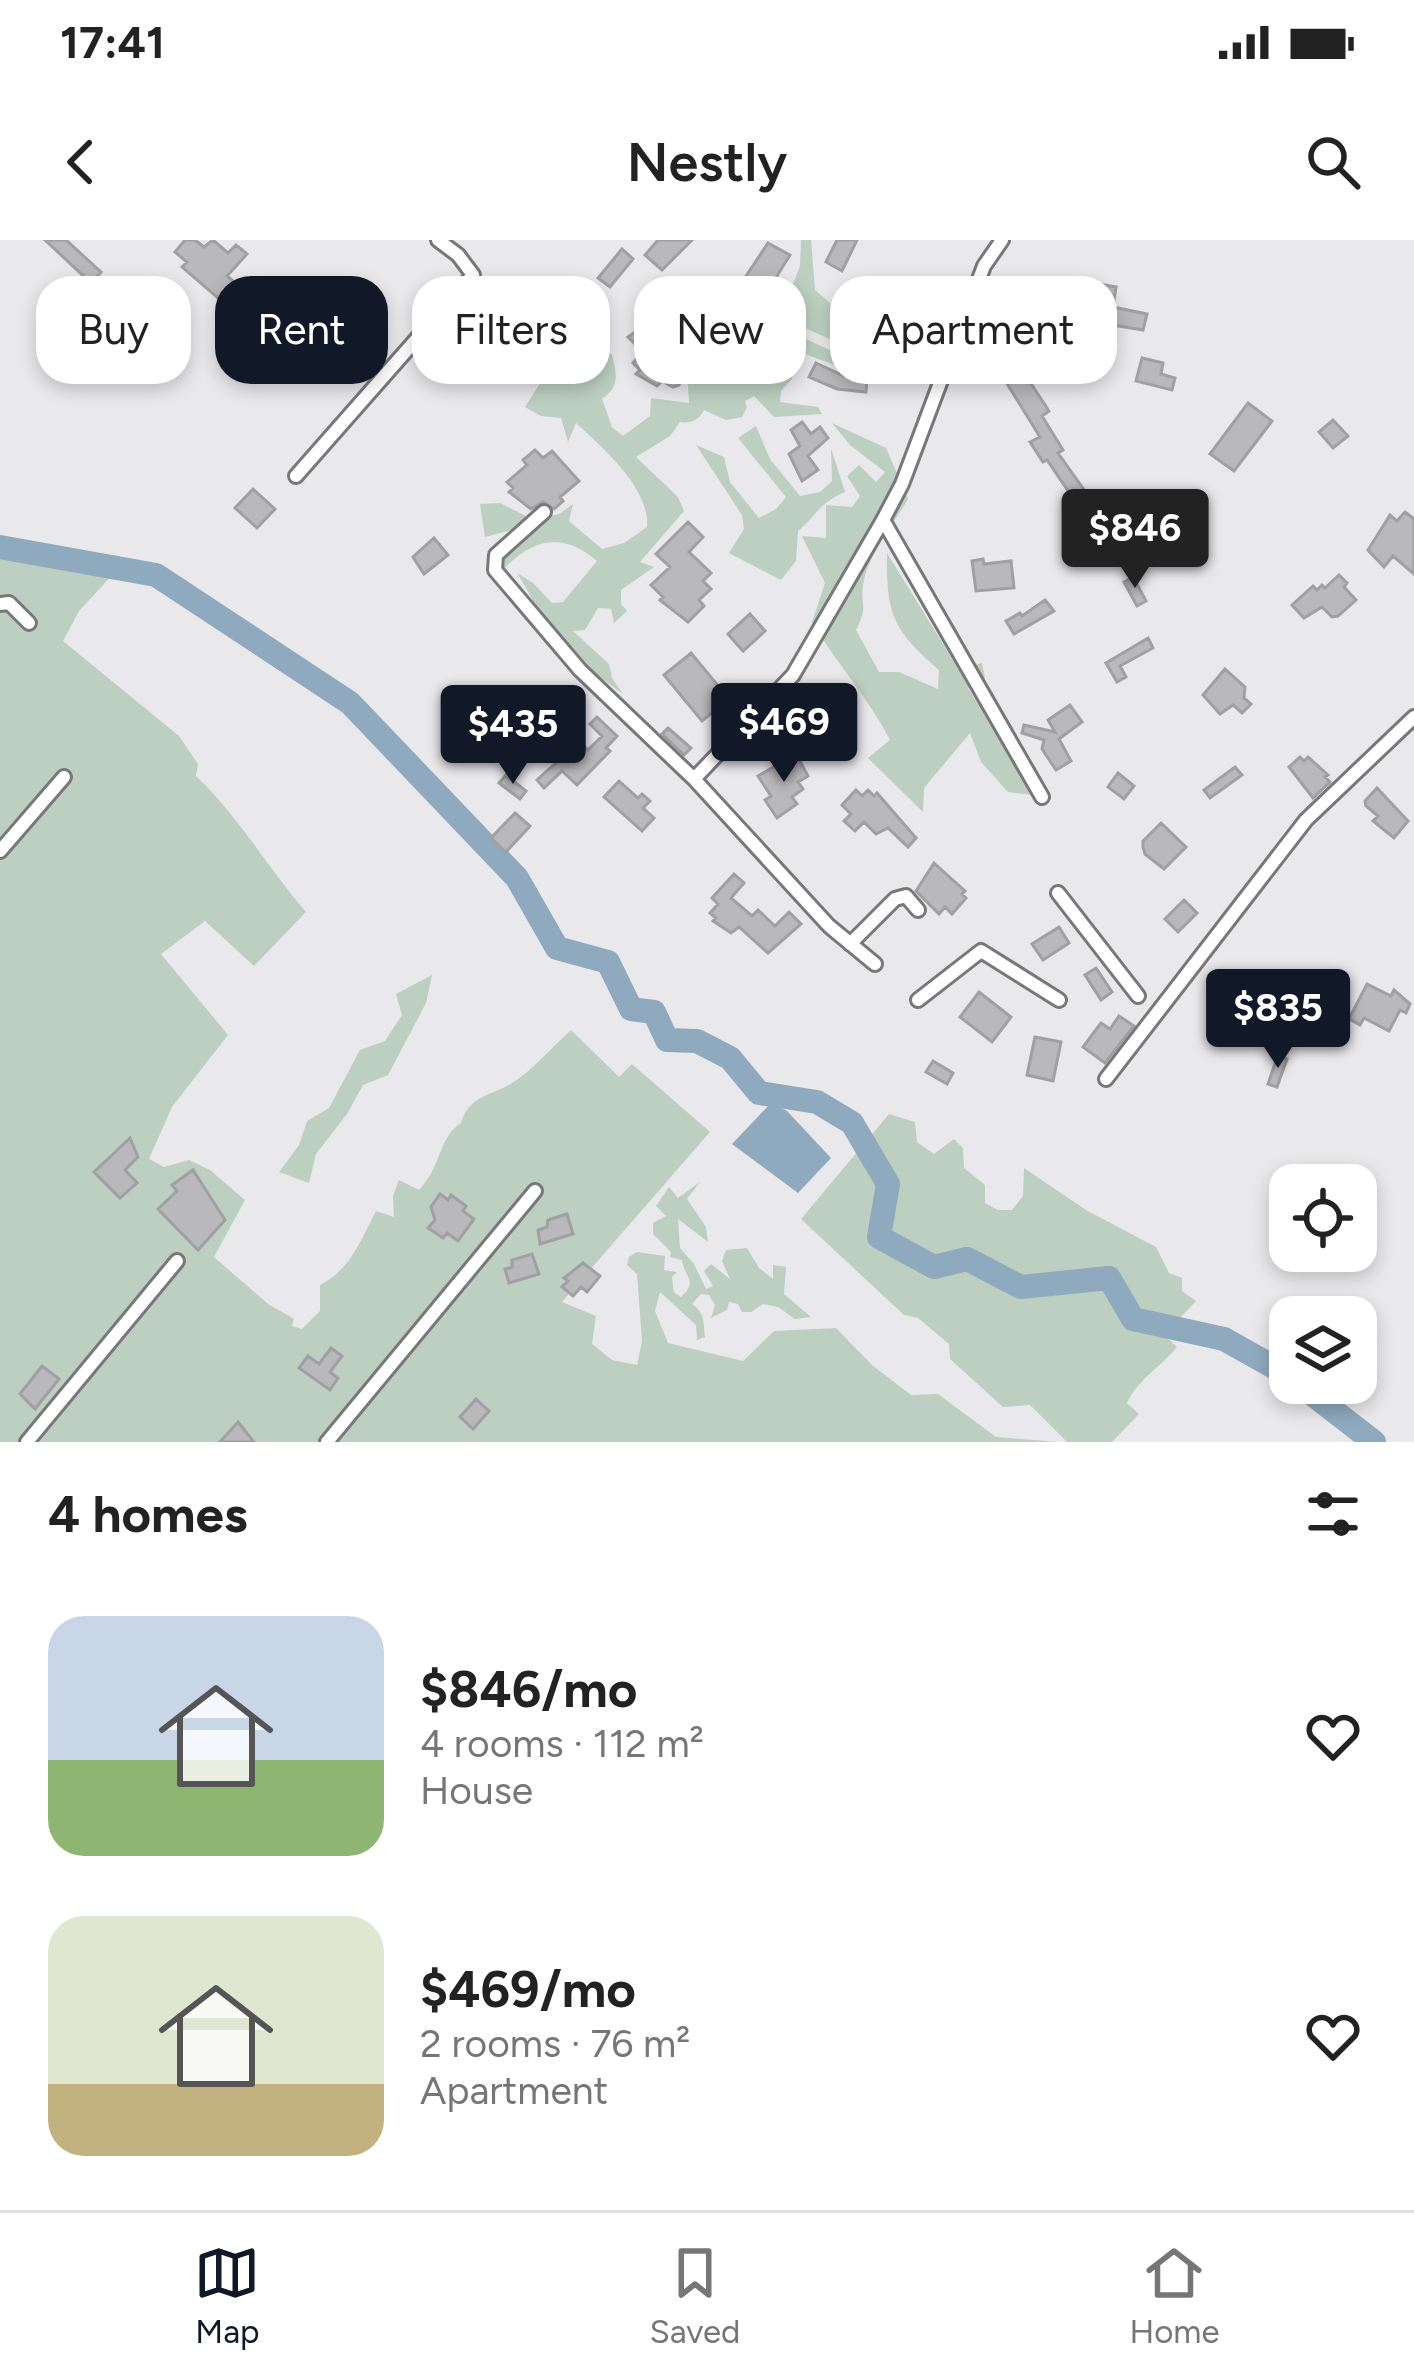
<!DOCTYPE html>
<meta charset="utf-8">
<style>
body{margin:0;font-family:Figtree,sans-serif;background:#f2f2f2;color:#222;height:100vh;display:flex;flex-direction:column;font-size:45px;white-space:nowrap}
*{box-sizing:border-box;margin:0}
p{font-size:39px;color:#767676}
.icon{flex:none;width:66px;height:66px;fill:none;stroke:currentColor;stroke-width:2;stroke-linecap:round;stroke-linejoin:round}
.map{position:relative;height:1202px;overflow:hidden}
.panel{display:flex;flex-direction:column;background:#fff;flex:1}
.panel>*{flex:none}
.banner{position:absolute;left:36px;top:36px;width:1344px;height:108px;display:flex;gap:24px}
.fabs{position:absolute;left:1269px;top:924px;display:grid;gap:24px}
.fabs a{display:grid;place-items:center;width:108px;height:108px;border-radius:24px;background:#fff;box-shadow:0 6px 18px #0003;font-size:60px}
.price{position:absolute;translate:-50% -102px;padding:0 27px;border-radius:12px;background:#111827;color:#fff;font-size:39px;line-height:78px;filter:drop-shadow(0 3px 6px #0008)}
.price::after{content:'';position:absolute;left:50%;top:72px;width:36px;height:27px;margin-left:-18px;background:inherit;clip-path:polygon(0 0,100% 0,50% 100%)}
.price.selected{background:#222;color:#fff}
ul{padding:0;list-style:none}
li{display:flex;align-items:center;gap:36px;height:300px;padding:0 48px}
li span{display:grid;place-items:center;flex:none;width:336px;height:240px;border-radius:36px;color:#555}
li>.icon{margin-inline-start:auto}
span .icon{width:144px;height:144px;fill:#fffc;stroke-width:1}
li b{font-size:51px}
h2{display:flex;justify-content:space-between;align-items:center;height:144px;padding:0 48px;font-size:51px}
.tag{padding:0 42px;border-radius:36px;background:#fff;box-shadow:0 6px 18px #0003;font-size:42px;line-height:108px}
.tag.selected{background:#111827;color:#fff}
.status{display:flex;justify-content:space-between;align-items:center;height:84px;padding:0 60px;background:#fff;direction:ltr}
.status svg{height:33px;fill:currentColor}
header{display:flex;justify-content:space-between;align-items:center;height:156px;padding:0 48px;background:#fff;font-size:54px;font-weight:600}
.menu{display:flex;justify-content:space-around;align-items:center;height:168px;border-top:3px solid #e0e0e0;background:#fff;font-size:33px;color:#767676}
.menu a{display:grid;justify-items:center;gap:6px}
.menu .selected{color:#111827}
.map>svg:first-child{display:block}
.green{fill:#bccfc0}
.water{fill:#8fa9be}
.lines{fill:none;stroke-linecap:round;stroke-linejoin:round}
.river{stroke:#8fa9be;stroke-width:24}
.building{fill:#b9b9bb;stroke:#a0a0a3;stroke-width:3}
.street-casing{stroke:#78787a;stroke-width:18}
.street{stroke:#fff;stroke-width:12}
</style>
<div class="status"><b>17:41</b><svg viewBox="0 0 49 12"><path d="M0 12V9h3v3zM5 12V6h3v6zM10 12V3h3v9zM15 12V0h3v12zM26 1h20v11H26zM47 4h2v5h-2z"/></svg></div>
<header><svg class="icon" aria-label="back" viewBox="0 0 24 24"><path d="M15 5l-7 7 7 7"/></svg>Nestly<svg class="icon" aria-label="search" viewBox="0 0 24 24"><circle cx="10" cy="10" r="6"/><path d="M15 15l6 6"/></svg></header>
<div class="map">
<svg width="1414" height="1202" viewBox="0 0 1414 1202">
<rect width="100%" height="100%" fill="#e9e9ec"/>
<path class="green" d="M801 0H811L815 50 837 69 848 86 843 94 854 95 838 103 803 87 791 92 862 125 837 126 792 109V139L781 151 780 162 818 167 822 174 774 177 754 156 745 161 747 167 742 177 726 180 704 170C699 180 691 184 680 182L670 196 636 217 678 257 684 271 640 322 654 327 621 350V364L627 371 614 383 611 369 598 368 585 390 573 391 609 424 612 438 623 454C598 436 571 415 551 390 539 375 529 351 517 333L533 343 552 363 563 362 597 321C561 290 531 299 500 333V311L528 286 485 297 480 264 500 263 534 280 559 274 573 264 569 281 602 309 624 303 647 287C650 248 603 208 576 183L568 202 561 178 541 176 525 167 544 137 565 142 567 134 561 122 569 117 574 93 612 115C617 134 620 147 602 159L612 187 623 196 650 176 651 158 689 163 687 130 716 122 731 130H743L747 124 741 108 748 98 772 93 766 78 793 44 800 26Z
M832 183 886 208 908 259C893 285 868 314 863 345 860 366 869 364 856 390L879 432H899L938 449 939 430C893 390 886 375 887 313L959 430 982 423 985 438 968 448 978 464 997 468V489C1025 506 1036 528 1048 557L1008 552 981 522 970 493 924 548 923 572 868 518 890 500C868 457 836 423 812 382L825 343 802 296 826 298V265L852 267 860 256 847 236 859 225 876 242 885 232 850 205Z
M756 186 770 219 800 256 820 252 832 241 831 208 845 252C818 264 819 273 798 291L796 321 781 340 729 313 744 289 742 275 696 205 724 217 730 242 759 278 776 269 786 257 738 198Z
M0 310 115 332 79 371 63 401 179 496 198 524 196 536C239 577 268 628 306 672L254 726 205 681 161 714 228 795 172 867 149 919 164 927 189 920 210 930 245 960 214 1017 268 1064 294 1079 292 1086 302 1089 320 1071V1045C350 1030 361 1000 376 971L394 977 393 956 399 940 419 950C442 926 438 898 461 883 469 855 491 856 512 843 533 830 552 807 571 790L619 837 632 824 710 892 562 1062 596 1076 592 1104 612 1120 637 1125 642 1101 637 1034 627 1025 629 1017 637 1012 665 1016 664 1030 677 1032 672 1037 674 1052 681 1057C699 1041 684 1037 682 1020L670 1017 671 1012 653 994V983L666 976 656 966 669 947 678 958 700 942 687 959 706 987 708 1002 678 979 680 1008 694 1024 706 1049 713 1046 704 1031 711 1024 730 1039 722 1021 726 1010 747 1008 759 1028 773 1039V1025L786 1027 784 1054 811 1077 795 1079 778 1067 763 1064 751 1072H742L738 1064 729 1062 727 1070 711 1078 715 1065 709 1055 701 1054 692 1064C706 1074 703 1082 705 1097L697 1100 696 1085 660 1052 655 1071 668 1103 743 1121 774 1091 836 1088 872 1125 911 1155 938 1154 996 1197 1058 1202H0Z
M432 735 426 763 388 835 363 845 347 874 316 914 309 943 279 932 299 905 307 881 329 868 360 810 385 801 402 775 396 754Z
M889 874 915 882 917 902 934 914 954 899 963 908 964 928 985 945V963L998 970H1012L1023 956 1024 928 1086 970 1156 1007 1169 1033 1182 1038V1051L1196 1061 1164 1095 1177 1107C1160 1128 1139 1138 1127 1163L1139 1174 1112 1202H1067L1030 1165 1003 1167 950 1119 949 1104 918 1078 904 1075 801 979Z"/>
<path class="water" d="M771 863 787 871 831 918 798 953 732 904Z"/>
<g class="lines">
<path class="river" d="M0 307 156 335 350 463 517 638 557 708 608 722 631 769 654 772 667 800 697 801 730 818 759 853 817 862 852 883 888 944 879 997 934 1027 967 1019 1021 1047 1109 1038 1133 1079 1224 1099 1290 1136
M1298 1143 1374 1202"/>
</g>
<path class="building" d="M45 0H66L101 32 91 43Z
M185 0H195L204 7 213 0 228 13 236 5 247 14 227 36 233 41 218 58 182 27 187 22 175 12Z
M658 0H692L662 30 645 15Z
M837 0H857L842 31 826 22Z
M768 3 790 15 757 68 733 71 723 95 708 89 715 73 676 78 673 52 742 42Z
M622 9 633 19 610 47 598 38Z
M522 40 533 49 540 40 548 47 541 56 560 73 532 107 493 73Z
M1087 42 1116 47 1113 67 1147 74 1143 90 1082 80Z
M641 88 645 93 650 88 661 99 655 105 670 120 666 124 681 139 679 145 673 147 662 141 657 146 636 134 640 130 633 123 643 112 628 97Z
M1019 106 1035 138 1030 142 1049 171 1042 176 1063 210 1058 213 1104 278 1092 286 1047 220 1043 222 1030 202 1040 197 993 121Z
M1142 118 1163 123 1161 134 1175 138 1172 150 1136 141Z
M816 123 844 136 867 139 866 152 837 149 809 137Z
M1248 163 1272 181 1234 231 1210 214Z
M1333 180 1348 196 1333 208 1319 192Z
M802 182 811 194 820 187 828 198 808 216 818 230 802 241 789 214 800 206 791 190Z
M535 210 543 218 552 211 579 241 560 257 563 261 554 269 543 262 531 269 509 252 513 248 507 242 527 225 523 220Z
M253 249 275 269 257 288 235 268Z
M1405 272 1414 279V334L1393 316 1384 327 1368 310 1390 275 1397 281Z
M688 282 703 297 689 312 711 333 703 341 711 349 699 360 704 366 688 382 660 360 663 357 651 345 670 327 656 314Z
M434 298 448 315 424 334 413 317Z
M983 319 984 324 1011 321 1014 348 976 351 972 321Z
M1339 335 1347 343 1344 347 1356 360 1338 376 1332 377 1322 367 1304 378 1292 365 1313 346 1317 350 1322 345 1325 348Z
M1133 337 1146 361 1137 366 1124 342Z
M1045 360 1054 371 1014 394 1006 381 1020 373 1022 376Z
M750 374 765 391 743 411 728 394Z
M1148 398 1153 408 1120 426 1126 437 1117 442 1106 423Z
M691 413 729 459 702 481 664 435Z
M1225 429 1245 447 1244 458 1251 464 1242 473 1233 465 1220 474 1203 455Z
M1070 465 1082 482 1059 499 1071 521 1056 530 1042 509 1044 500 1022 493 1024 485 1055 492 1048 480Z
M555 477 588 510 602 496 590 484 597 477 617 496 606 508 610 511 577 545 562 531 544 548 537 540 557 522 531 496Z
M668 488 691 508 684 515 662 494Z
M796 514 808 536 798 542 803 549 792 557 797 564 777 578 765 560 771 556 758 536Z
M1300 517 1304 521 1308 517 1328 535 1325 537 1330 542 1313 558 1289 527Z
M1235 527 1242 535 1210 558 1204 550Z
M1118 533 1134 546 1124 559 1108 547Z
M506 535 526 551 520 559 499 543Z
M619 541 638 558 642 554 650 561 643 568 654 578 642 591 604 557Z
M1377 548 1408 581 1394 598 1373 581 1378 576 1366 566 1365 561Z
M856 550 862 556 868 550 874 556 877 553 916 598 908 607 888 588 876 594 864 582 855 591 844 581 851 574 842 565Z
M515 573 530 586 506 612 491 598Z
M1161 583 1186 607 1164 629 1145 614 1143 607V601Z
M934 623 965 651 962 654 966 658 952 674 945 667 939 674 916 651Z
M734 634 744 643 731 658 752 676 758 670 775 686 789 672 801 684 768 713 739 687 731 693 713 681 716 678 710 673 718 664 712 658Z
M1184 660 1197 673 1178 692 1165 679Z
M1059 687 1069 703 1043 720 1032 704Z
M1096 728 1112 752 1101 760 1085 735Z
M1367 744 1391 756 1394 750 1410 764 1406 773 1400 770 1389 791 1364 778 1360 785 1349 779Z
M979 752 1011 777 992 802 960 777Z
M1119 776 1134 786 1105 823 1083 807 1101 783 1110 789Z
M1035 797 1061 802 1053 841 1027 835Z
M1278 815 1287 819 1277 847 1268 844Z
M933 821 953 833 947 844 926 832Z
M130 898 138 917 125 930 137 943 120 958 94 932Z
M193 930 225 980 198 1010 158 969 177 951 172 945Z
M440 954 448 960 451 955 466 966 463 971 474 979 458 1001 447 993 443 998 428 988 435 980 431 967Z
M567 974 573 994 540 1004 538 990 547 987 548 980Z
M532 1014 539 1034 509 1043 505 1029 512 1027V1020Z
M583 1023 600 1036 587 1052 581 1047 573 1056 562 1047 568 1041 564 1038Z
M331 1108 342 1116 330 1132 338 1138 330 1150 299 1128 308 1116 319 1124Z
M42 1126 59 1139 35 1169 20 1154Z
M476 1159 489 1171 473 1189 460 1177Z
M238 1182 254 1202H220Z"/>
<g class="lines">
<defs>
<path id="street" d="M296 236 473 35 458 15 438 0
M544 272 496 315 495 330 580 430 694 539 829 686 875 724
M883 280 1042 557
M0 364 9 363 29 383
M694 539 793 435 883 280 902 244 984 26 1002 0
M0 611 64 537
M1058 653 1138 756
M850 704 895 659 906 656 918 670
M918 760 981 711 1059 760
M1106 839 1306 580 1414 477
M27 1202 177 1021
M327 1202 535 951"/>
</defs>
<use href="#street" class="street-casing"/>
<use href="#street" class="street"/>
</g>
</svg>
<div class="fabs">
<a><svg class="icon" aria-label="locate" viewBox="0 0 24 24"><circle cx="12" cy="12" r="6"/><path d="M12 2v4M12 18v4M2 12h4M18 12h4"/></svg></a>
<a><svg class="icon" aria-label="layers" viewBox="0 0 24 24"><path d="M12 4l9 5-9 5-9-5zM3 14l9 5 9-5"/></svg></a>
</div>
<b class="price selected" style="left:1135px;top:351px">$846</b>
<b class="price" style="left:784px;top:545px">$469</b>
<b class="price" style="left:513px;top:547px">$435</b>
<b class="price" style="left:1278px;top:831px">$835</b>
<div class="banner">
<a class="tag">Buy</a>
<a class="tag selected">Rent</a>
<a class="tag">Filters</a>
<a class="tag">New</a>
<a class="tag">Apartment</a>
</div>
</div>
<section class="panel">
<h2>4 homes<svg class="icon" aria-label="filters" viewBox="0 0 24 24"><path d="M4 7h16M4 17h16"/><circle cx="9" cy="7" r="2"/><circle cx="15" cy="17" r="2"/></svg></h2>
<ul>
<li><span style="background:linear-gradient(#c9d6e8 60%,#8fb573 0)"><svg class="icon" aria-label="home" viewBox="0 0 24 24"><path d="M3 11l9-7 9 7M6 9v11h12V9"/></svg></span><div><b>$846/mo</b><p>4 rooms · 112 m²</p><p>House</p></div><svg class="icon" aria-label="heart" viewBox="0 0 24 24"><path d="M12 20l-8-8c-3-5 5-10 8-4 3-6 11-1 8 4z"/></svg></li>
<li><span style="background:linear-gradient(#dfe7d0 70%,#c2b280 0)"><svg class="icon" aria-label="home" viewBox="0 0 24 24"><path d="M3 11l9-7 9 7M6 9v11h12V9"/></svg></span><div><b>$469/mo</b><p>2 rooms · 76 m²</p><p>Apartment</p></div><svg class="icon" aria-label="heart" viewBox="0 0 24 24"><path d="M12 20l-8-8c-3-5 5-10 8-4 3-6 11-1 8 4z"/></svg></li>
</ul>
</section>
<nav class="menu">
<a class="selected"><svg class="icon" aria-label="map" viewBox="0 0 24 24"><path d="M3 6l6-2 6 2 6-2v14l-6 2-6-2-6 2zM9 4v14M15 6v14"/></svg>Map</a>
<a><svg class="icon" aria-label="saved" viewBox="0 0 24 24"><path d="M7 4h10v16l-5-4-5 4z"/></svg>Saved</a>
<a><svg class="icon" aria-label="home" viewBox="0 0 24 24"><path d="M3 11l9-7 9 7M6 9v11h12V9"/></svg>Home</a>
</nav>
